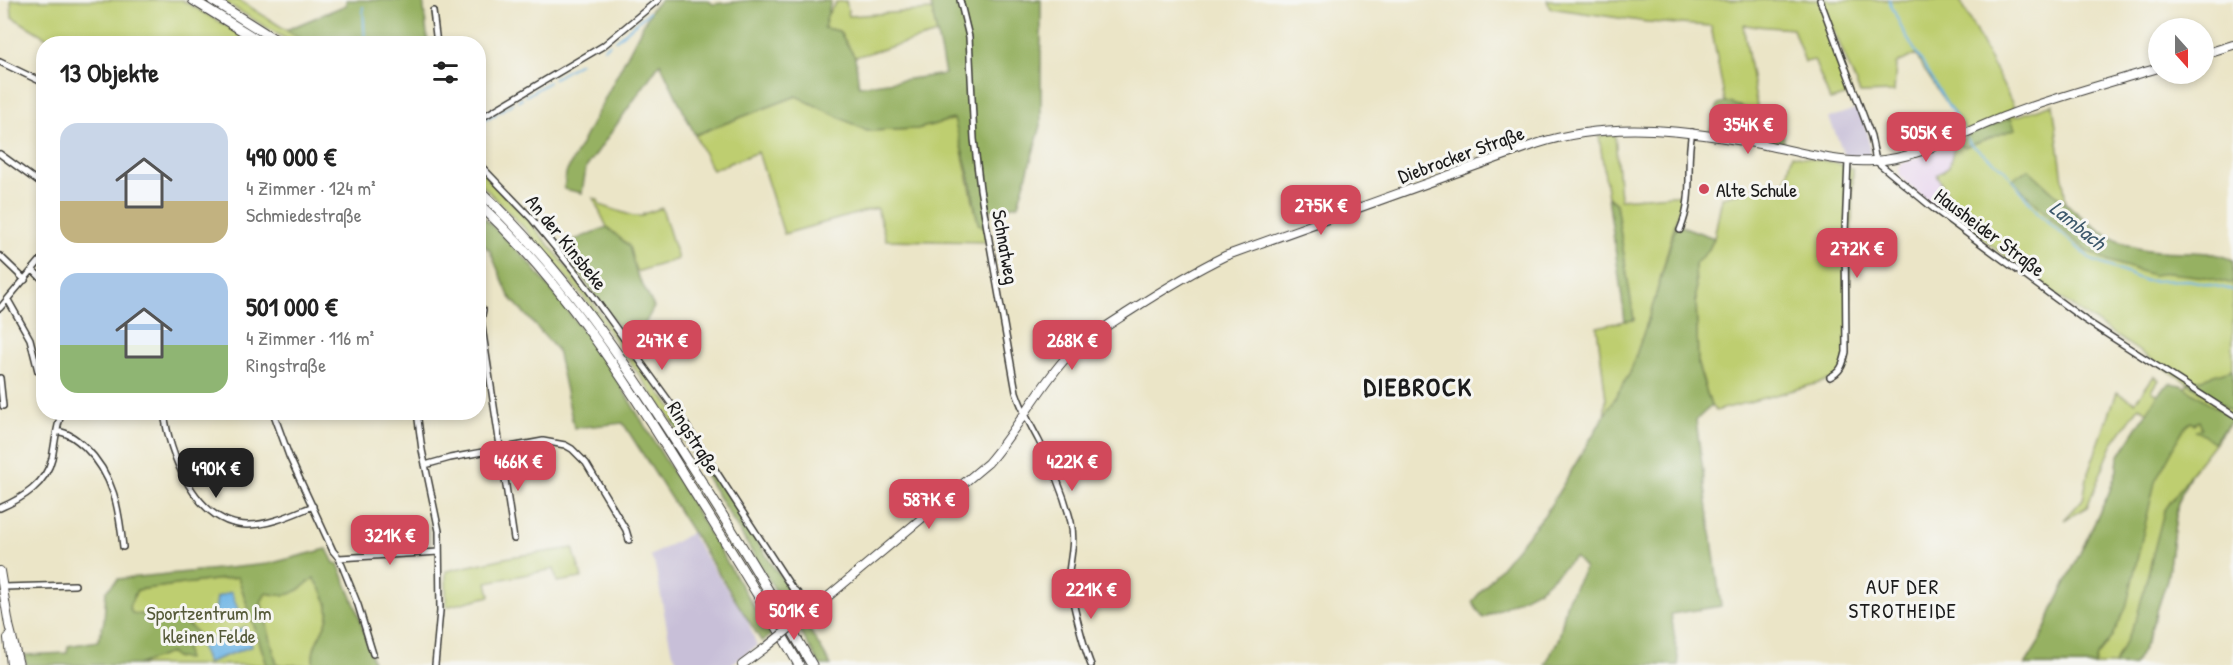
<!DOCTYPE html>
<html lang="de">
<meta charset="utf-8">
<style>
body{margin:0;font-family:"Patrick Hand",sans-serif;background:#f2f2f2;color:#222;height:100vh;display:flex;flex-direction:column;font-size:22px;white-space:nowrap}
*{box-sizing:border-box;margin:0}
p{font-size:20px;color:#767676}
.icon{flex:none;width:33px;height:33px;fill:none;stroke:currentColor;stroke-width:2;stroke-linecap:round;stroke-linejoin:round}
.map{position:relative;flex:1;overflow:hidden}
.drawer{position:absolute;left:36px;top:36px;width:450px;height:384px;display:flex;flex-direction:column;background:#fff;border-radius:24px;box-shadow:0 3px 9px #0003}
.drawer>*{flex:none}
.needle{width:39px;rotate:159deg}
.controls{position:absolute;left:2148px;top:18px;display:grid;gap:12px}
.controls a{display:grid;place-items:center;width:66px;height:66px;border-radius:50%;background:#fff;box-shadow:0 3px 9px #0003;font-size:30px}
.price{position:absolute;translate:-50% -51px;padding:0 14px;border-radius:12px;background:#d1495b;color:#fff;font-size:20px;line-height:39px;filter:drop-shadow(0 2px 3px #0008)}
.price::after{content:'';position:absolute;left:50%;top:36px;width:18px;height:14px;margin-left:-9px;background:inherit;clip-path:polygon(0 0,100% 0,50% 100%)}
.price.selected{background:#222;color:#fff}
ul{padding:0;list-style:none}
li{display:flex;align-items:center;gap:18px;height:150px;padding:0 24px}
li span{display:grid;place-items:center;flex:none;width:168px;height:120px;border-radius:18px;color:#555}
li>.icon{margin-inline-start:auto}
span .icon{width:72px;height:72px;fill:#fffc;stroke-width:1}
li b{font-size:26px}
h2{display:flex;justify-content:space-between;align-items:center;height:72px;padding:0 24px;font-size:26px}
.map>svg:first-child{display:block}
.built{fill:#e7d2ef}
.industrial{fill:#c8bfd8}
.green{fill:#bece70;stroke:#6d7546;stroke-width:1.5}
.forest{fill:#96b162;stroke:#59663f;stroke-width:1.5}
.water{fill:#6eb5e5;stroke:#456880;stroke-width:1.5}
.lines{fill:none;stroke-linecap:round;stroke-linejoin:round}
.stream{stroke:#6eb5e5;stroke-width:2}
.street-casing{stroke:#3b3a36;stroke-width:8}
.secondary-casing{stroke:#3b3a36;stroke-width:10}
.highway-casing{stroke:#3b3a36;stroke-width:11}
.street{stroke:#fff;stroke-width:5}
.secondary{stroke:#fff;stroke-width:8}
.highway{stroke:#fff;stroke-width:9}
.secondary-bridge-casing{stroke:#3b3a36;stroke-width:10;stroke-linecap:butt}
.secondary-bridge{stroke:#fff;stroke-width:8}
.poi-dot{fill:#d1495b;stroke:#f6f6f2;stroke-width:2}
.labels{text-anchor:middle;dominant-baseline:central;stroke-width:6;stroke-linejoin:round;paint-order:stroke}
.street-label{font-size:20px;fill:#1c1c1c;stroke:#f6f6f2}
.poi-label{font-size:20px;fill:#1c1c1c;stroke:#f6f6f2;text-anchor:start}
.park-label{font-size:20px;fill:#555a39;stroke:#f6f6f2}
.water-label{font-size:21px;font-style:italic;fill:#3d596c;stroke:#f6f6f2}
.neighbourhood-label{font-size:21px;letter-spacing:1.5px;fill:#1c1c1c;stroke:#f6f6f2}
.district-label{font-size:26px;font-weight:bold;letter-spacing:1.5px;fill:#1c1c1c;stroke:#f6f6f2}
</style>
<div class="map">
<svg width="2233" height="665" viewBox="0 0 2233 665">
<rect width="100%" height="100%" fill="#f6f6f2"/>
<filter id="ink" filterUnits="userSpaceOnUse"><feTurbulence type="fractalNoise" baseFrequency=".0167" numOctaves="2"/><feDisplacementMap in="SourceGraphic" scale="12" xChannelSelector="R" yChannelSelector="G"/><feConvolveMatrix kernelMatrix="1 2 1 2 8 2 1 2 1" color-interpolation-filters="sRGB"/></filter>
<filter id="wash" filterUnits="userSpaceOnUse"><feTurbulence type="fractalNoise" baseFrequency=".008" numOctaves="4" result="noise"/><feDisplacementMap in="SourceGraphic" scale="24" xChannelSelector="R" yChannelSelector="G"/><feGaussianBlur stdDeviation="1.35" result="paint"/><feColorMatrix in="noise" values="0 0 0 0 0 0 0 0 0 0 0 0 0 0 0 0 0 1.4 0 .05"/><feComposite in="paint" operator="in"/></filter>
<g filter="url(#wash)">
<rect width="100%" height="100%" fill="#ebe5c7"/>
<path class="built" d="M1955 142 1949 167 1952 201 1935 207 1906 183 1900 175 1899 167 1903 163Z"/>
<path class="industrial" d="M1858 108 1868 134 1870 157 1845 156 1829 118Z
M693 532V538L747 619 757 646 730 665H679L671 649 655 565 650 556Z"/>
<path class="green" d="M11 0H182L256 43H55L12 17Z
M221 0H239L307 43H292Z
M1547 0H1960L2013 105 2015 117 2053 104 2066 203C2086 222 2113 243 2141 249 2171 256 2205 247 2233 260V419L2191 473 2178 501 2167 580 2147 641 2134 665H2025L2040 641 2054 607 2109 493 2117 470 2118 457 2148 412 2139 407 2113 443 2087 507 2064 520 2083 499 2088 473 2117 392 2135 402 2154 376 2159 380 2152 391 2178 409 2188 383C2104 329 2018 273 1945 205L1951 201 1937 175 1949 167 1955 142 1965 147 1974 143 1921 65 1916 54 1896 64 1894 92 1860 93 1832 26 1826 27 1852 94 1830 100 1814 60 1805 62 1793 29 1743 25 1758 112 1725 102 1711 26 1647 22 1550 8Z
M846 1 849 16 932 10 937 34 855 57 839 31 824 28 826 17 836 2Z
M797 96 867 131 917 129 955 119 978 223 984 228 986 242 886 240 877 208 784 234 758 152 712 170 695 135Z
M1615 134 1620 199 1683 194 1654 302 1630 373 1604 417 1606 399 1597 327 1634 319 1616 204 1608 197 1599 136Z
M1792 155 1837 163 1853 169 1848 367 1837 378 1716 411 1711 406 1698 365 1695 264 1709 249 1714 238 1722 197 1786 181Z
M478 168 524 215 558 256 682 422H673L584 298 526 230 479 182Z
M593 198 598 200 600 205 633 216H643V214L662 208 678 259 636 272 628 246 607 227Z
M573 548 582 578 557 582 554 569 487 582 490 596 446 607V571L510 557Z
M238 577 267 665H137L150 661 129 606 137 590Z
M314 577C320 587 326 596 328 607 332 627 308 642 314 665H277L261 602 266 593 299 590Z"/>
<path class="forest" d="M346 0H423L428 43H307L286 30 346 5Z
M661 0H707L713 4 753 0 831 1 824 28 839 31 855 57 859 86 945 74 930 0H1041V126L1018 205 986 211 987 230 978 223 970 179 954 119 917 129 867 131 796 96 695 135 660 63 586 168 582 193 564 189 566 173 652 8Z
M1725 102 1758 112 1760 125 1783 132 1784 143 1710 130 1718 104Z
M2011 118 2015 129 1965 147 1955 142 1968 135Z
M2028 169C2059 197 2099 240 2141 249 2171 255 2205 247 2233 260V284L2205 277 2169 273 2152 275 2109 261 2086 250 2067 234 2012 180Z
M1608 197 1616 204 1634 320 1625 321Z
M478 212 529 262 587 336 617 380 771 635 762 642 623 423 574 428 557 350 509 296 490 251 479 240Z
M1676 224 1714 238 1709 249 1695 264 1698 365 1711 406 1696 420 1721 606 1671 614 1679 665H1545L1559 638 1567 601 1585 568 1575 557 1540 589 1483 618 1472 602 1546 513 1630 373 1654 302Z
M607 227 629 246 636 272 654 307 633 346 559 246Z
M2233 369V412L2188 383Z
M2170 383 2182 385 2233 419 2213 442 2196 430 2202 429 2199 421 2194 424 2191 422 2185 427 2155 482 2126 608 2111 638 2097 656 2095 665H2025L2040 641 2054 607 2109 493 2117 470 2118 457 2162 389Z
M673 422H682L773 566 796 597 805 604 802 610 792 618Z
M2191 473 2178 501 2167 580 2147 641 2134 665H2114L2137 617 2164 511Z
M327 549 334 563 338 564 357 610 374 665H334L330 661 314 665C308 642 332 627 328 607 326 597 320 587 314 578 296 593 289 599 266 593L261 602 277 665H267L238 577 137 590 129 606 132 613C160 619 174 609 197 633L186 645 187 659 177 658 170 653 137 665H27L25 661V655L67 653 68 646 98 641 104 621 106 591 118 579 268 564Z
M806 624 831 665H820L799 629Z"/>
<path class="water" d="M231 592 240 614 216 623 212 612 215 611 217 597Z
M245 627 252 646 207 663 200 645Z"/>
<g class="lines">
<path class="stream" d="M1889 0 1902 29 1961 126
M363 7 365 44
M616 40 649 12
M604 48 610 44
M553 79 580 63
M526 96 549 82
M518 101 522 99
M499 112 513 103
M478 123 496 114
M1967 138 1970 144 2005 170 2039 214 2092 260 2146 281 2189 280 2233 290"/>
</g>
</g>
<g filter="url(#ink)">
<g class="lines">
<defs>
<path id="street" d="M960 0 969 37 974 139 980 189 1016 392C1022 410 1030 424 1039 441 1052 466 1064 495 1071 522 1075 540 1071 555 1069 572 1068 589 1084 648 1091 665
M1820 0 1871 136 1876 161 1934 209 2085 320 2233 415
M433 11 437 44
M0 62 44 83
M478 120 603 46 658 0
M0 154 44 186
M478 163 531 218 577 274 682 419 792 588 815 608
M1680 230C1695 195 1685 166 1692 132
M0 256 25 280
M33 270 44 281
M8 300 30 339 38 371
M0 308 44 256
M483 310 481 320 514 539
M1830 377C1842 371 1843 364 1846 352L1845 231 1848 161
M0 378 3 406
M164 412C169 454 195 523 246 525 268 526 293 514 313 506
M273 412 289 456 333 551 339 558 358 605 373 654
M417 412 422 450 439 531 440 611 435 665
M57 431C69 433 76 439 85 447 114 475 119 509 123 547
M425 465 450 458 543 441 565 445 572 449 586 463 626 530 629 540
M0 508C23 498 46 484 52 458 55 443 56 427 62 412
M339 558 439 552
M3 587 75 585"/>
<path id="secondary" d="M2204 54 2233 45
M0 571 9 625 19 665
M806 615 988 463C1016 431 1036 392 1064 360 1083 340 1107 326 1130 311 1161 291 1192 272 1225 256L1536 144C1613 119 1692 131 1770 146 1803 153 1839 163 1873 161 1921 159 1966 130 2011 114 2059 96 2109 83 2158 68
M8 638 11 665
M742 665 765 648"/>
<path id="highway" d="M193 0 264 44
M212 0 282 44
M478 189C564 270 624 360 687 459 730 526 772 595 812 665
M478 203C564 283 627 382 688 482 726 543 764 603 799 665"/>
</defs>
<use href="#street" class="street-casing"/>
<use href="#secondary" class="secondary-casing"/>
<use href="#highway" class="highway-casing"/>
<use href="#street" class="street"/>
<use href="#secondary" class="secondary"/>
<use href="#highway" class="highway"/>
<defs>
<path id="secondary-bridge" d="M765 648 806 615"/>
</defs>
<use href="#secondary-bridge" class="secondary-bridge-casing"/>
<use href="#secondary-bridge" class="secondary-bridge"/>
</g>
</g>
<circle class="poi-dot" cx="1704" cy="189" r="6"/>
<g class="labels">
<g class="street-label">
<text transform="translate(1461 154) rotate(-20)">Diebrocker Straße</text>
<text transform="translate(1990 232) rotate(37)">Hausheider Straße</text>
<text transform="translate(567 242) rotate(51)">An der Kinsbeke</text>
<text transform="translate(1006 247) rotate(80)">Schnatweg</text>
<text transform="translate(694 437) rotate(58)">Ringstraße</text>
</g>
<g class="poi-label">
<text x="1716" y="189">Alte Schule</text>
</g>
<g class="park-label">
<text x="209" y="612">Sportzentrum Im<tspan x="209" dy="23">kleinen Felde</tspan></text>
</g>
<g class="water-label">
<text transform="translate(2078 225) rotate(39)">Lambach</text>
</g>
<g class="neighbourhood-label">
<text x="1903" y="586">AUF DER<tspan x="1903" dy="24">STROTHEIDE</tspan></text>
</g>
<g class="district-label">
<text x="1418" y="386">DIEBROCK</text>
</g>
</g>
</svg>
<div class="controls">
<a><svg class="needle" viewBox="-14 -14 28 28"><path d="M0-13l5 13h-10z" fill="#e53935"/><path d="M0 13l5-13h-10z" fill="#767676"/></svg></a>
</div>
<b class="price" style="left:1748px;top:155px">354K €</b>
<b class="price" style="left:1926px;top:163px">505K €</b>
<b class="price" style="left:1321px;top:236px">275K €</b>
<b class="price" style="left:1857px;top:279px">272K €</b>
<b class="price" style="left:662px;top:371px">247K €</b>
<b class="price" style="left:1072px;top:371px">268K €</b>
<b class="price" style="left:518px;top:492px">466K €</b>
<b class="price" style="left:1072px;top:492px">422K €</b>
<b class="price selected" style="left:216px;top:499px">490K €</b>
<b class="price" style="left:929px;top:530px">587K €</b>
<b class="price" style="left:390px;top:566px">321K €</b>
<b class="price" style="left:1091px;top:620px">221K €</b>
<b class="price" style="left:794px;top:641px">501K €</b>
<section class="drawer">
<h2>13 Objekte<svg class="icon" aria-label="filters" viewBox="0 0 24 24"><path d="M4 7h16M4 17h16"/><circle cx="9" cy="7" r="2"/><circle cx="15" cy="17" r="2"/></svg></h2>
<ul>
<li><span style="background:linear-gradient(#c9d6e8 65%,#c2b280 0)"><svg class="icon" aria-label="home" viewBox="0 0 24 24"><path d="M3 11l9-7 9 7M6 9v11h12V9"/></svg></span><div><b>490 000 €</b><p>4 Zimmer · 124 m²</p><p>Schmiedestraße</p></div></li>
<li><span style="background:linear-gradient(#a9c7e8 60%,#8fb573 0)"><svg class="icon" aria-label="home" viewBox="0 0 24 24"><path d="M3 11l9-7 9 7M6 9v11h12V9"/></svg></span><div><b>501 000 €</b><p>4 Zimmer · 116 m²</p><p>Ringstraße</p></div></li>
</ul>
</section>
</div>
